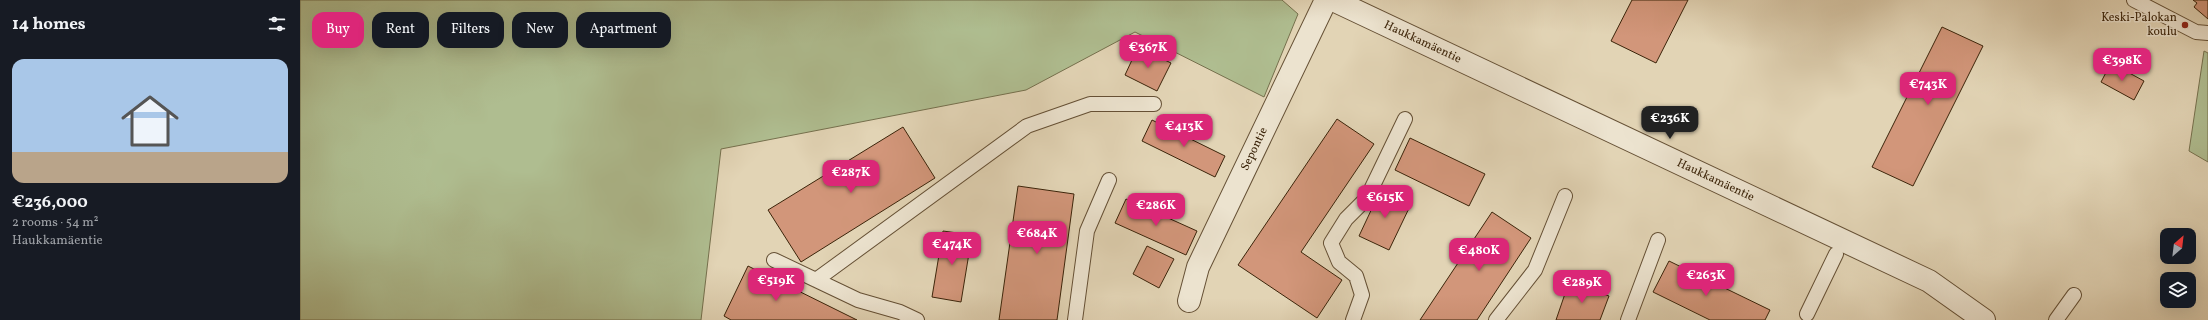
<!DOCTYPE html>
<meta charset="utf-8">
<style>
body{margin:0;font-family:Vollkorn,serif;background:#20242c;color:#f1f3f6;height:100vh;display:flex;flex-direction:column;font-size:15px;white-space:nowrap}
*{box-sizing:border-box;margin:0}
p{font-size:13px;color:#9ea1a6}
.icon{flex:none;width:22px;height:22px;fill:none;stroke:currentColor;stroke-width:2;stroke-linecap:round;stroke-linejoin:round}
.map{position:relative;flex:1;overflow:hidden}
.details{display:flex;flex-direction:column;background:#171b24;width:300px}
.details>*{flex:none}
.banner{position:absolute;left:12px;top:12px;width:380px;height:36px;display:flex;gap:8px}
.needle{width:26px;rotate:28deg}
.controls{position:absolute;left:1860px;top:228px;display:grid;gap:8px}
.controls a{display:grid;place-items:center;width:36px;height:36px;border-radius:8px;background:#171b24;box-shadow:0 4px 16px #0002;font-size:20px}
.price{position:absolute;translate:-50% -34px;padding:0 9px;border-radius:8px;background:#db2777;color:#fff;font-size:13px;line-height:26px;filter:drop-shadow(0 1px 2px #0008)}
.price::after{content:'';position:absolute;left:50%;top:24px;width:12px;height:9px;margin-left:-6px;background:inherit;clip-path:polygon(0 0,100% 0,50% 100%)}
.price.active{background:#222;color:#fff}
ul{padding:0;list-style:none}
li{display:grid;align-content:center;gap:8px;height:212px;padding:0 12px}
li+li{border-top:1px solid #363941}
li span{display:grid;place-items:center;height:124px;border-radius:12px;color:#555}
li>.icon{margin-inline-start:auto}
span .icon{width:72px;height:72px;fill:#fffc;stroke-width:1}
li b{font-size:17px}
h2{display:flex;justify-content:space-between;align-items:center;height:48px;padding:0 12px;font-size:17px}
.tag{padding:0 14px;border-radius:12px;background:#171b24;box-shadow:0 4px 16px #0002;font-size:14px;line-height:36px}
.tag.active{background:#db2777;color:#fff}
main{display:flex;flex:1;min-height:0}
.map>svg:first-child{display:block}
.green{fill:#afbd90;stroke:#75704d}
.building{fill:#d2967a;stroke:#3b240a}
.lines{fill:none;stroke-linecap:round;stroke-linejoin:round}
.service-casing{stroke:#655035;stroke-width:16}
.minor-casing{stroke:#655035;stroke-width:24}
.tertiary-casing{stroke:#655035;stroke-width:24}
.service{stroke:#ece3cf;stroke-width:14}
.minor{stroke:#ece3cf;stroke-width:22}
.tertiary{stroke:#ece3cf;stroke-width:22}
.poi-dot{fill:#8f2418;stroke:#ece3cf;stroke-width:1.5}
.labels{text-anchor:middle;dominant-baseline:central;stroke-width:3;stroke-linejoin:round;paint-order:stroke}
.poi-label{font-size:12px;fill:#3b240a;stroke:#ece3cf;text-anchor:end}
.street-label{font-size:12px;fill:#3b240a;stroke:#ece3cf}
</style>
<main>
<section class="details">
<h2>14 homes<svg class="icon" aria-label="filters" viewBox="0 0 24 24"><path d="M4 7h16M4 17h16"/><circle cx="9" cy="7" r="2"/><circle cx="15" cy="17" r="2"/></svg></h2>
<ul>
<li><span style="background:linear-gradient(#a9c7e8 75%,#b9a48a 0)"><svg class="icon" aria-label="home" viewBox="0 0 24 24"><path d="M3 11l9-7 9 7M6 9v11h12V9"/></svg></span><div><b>€236,000</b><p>2 rooms · 54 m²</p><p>Haukkamäentie</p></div></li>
</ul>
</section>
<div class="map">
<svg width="1908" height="320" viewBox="0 0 1908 320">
<rect width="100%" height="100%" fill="#e2d4b5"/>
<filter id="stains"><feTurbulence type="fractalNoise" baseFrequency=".005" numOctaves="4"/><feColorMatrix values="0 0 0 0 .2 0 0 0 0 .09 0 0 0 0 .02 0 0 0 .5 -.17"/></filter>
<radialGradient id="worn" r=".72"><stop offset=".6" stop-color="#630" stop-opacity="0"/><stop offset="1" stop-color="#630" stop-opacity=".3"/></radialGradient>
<path class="green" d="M0 0H982L998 14 964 97 835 32 726 90 421 149 401 320H0Z
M1904 51 1908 53V162L1889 151Z"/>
<path class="building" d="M1332 0H1388L1356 63 1311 41Z
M1893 0H1908V19L1894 7 1897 3Z
M1642 27 1683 46 1613 186 1572 167Z
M838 47 871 63 857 91 825 75Z
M1811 63 1844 81 1834 100 1801 82Z
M1037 119 1074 144 1001 252 1042 280 1017 318 938 265Z
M852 120 925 156 915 177 842 141Z
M603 127 635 178 501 262 468 210Z
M1110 138 1185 174 1169 206 1095 170Z
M718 186 774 194 757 320H699Z
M1082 187 1112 202 1089 250 1059 236Z
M826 199 897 231 886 255 815 223Z
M1192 212 1231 238 1177 320H1120Z
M643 231 672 235 661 302 632 297Z
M847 246 874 259 859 288 833 274Z
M1369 261 1470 310 1465 320H1410L1353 292Z
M448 266 557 320H431L424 316Z
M1269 282 1309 296 1300 320H1256Z"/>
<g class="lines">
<defs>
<path id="service" d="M1834 0 1896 32 1908 33
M474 260 558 300 600 312 617 320
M516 280 727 126 790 104H854
M1507 314 1536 254
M775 320 787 231 809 180
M1053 320 1062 295 1056 276 1039 262 1031 243 1046 219 1067 198 1105 119
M1196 320 1235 270 1265 196
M1328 320 1358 240
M1756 320 1774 295"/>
<g id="minor">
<path id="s1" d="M889 301 898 267 1026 0"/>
</g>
<g id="tertiary">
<path id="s2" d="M1033 0 1629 281 1684 320"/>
</g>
</defs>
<use href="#service" class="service-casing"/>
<use href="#minor" class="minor-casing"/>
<use href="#tertiary" class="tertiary-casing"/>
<use href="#service" class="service"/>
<use href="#minor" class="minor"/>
<use href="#tertiary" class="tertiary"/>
</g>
<circle class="poi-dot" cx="1885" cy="25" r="4"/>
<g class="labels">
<g class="poi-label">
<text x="1877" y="18">Keski-Palokan<tspan x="1877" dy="14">koulu</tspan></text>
</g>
<g class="street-label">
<text stroke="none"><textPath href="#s2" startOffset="99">Haukkamäentie</textPath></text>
<text stroke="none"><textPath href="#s1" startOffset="166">Sepontie</textPath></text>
<text stroke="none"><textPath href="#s2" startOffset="423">Haukkamäentie</textPath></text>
</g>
</g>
<rect width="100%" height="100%" filter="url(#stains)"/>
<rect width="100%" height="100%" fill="url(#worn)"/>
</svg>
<div class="controls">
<a><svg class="needle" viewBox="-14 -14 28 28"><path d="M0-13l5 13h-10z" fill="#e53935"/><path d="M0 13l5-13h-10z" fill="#9ea1a6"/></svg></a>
<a><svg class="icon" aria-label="layers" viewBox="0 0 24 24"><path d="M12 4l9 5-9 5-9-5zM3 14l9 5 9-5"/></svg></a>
</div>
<b class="price" style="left:848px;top:69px">€367K</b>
<b class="price" style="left:1822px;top:82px">€398K</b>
<b class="price" style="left:1628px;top:106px">€743K</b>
<b class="price active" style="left:1370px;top:140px">€236K</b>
<b class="price" style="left:884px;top:148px">€413K</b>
<b class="price" style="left:551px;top:194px">€287K</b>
<b class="price" style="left:1085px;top:219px">€615K</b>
<b class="price" style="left:856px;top:227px">€286K</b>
<b class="price" style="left:737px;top:255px">€684K</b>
<b class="price" style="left:652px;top:266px">€474K</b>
<b class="price" style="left:1179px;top:272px">€480K</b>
<b class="price" style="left:1406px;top:297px">€263K</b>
<b class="price" style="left:476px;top:302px">€519K</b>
<b class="price" style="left:1282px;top:304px">€289K</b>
<div class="banner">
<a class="tag active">Buy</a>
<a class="tag">Rent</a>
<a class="tag">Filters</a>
<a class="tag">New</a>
<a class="tag">Apartment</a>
</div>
</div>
</main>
